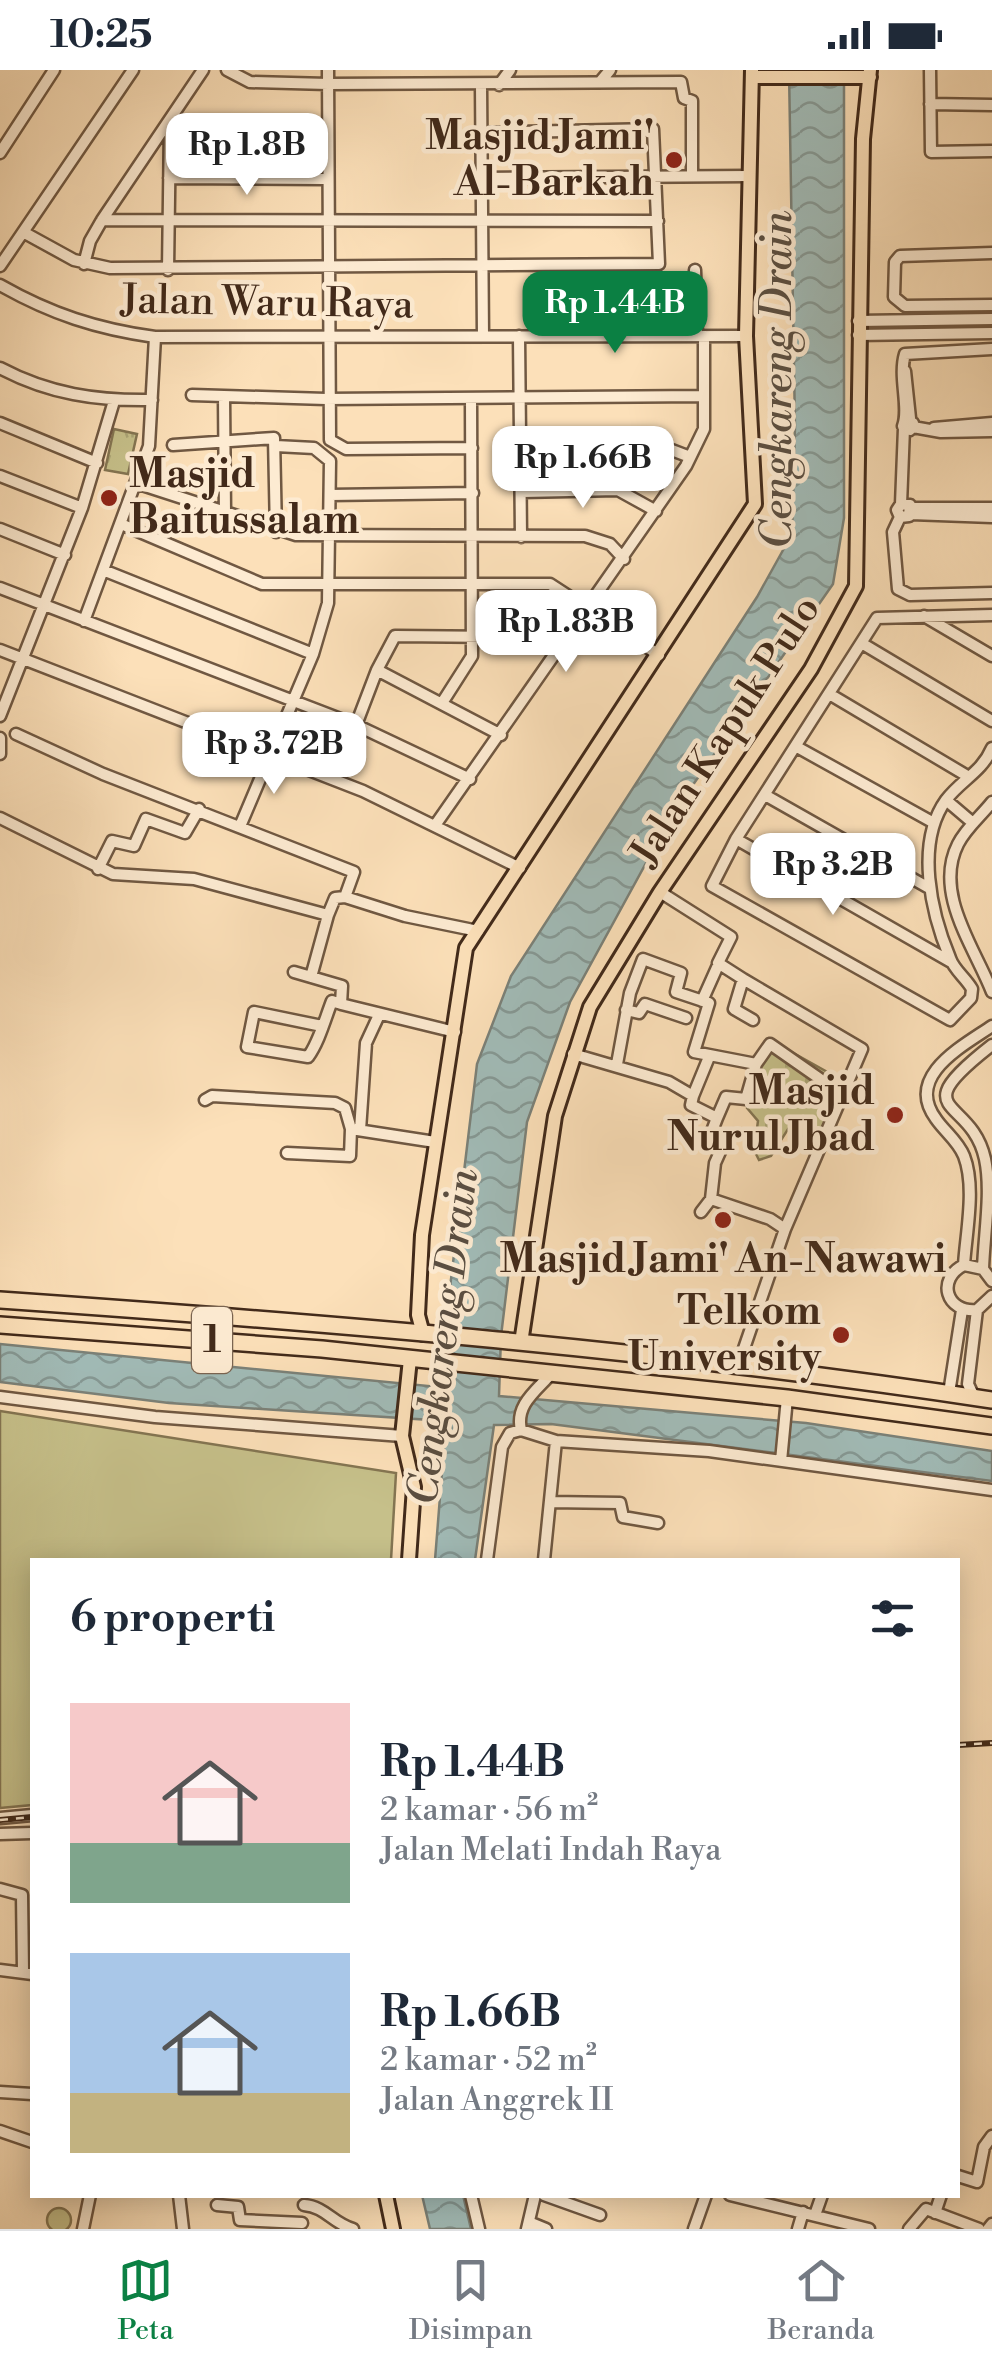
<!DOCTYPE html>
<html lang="id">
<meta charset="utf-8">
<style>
body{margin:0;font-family:"Libre Bodoni",serif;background:#f2f2f3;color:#1f2937;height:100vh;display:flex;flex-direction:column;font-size:38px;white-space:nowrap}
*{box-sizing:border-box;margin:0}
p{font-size:32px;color:#747a83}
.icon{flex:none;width:55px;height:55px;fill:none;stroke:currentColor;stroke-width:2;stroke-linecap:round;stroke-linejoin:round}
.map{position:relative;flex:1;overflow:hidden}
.drawer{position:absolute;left:30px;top:1488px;width:930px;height:640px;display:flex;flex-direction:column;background:#fff;border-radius:0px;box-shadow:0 5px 25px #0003}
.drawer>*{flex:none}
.price{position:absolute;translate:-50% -85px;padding:0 22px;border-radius:20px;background:#fff;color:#222;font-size:32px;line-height:65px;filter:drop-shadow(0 2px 5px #0008)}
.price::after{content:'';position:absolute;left:50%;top:60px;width:30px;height:22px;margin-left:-15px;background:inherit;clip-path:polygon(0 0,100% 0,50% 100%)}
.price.active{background:#0b8043;color:#fff}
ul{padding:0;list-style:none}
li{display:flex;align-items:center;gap:30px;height:250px;padding:0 40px}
li span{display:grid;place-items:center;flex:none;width:280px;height:200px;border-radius:0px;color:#555}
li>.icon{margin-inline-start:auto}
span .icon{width:120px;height:120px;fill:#fffc;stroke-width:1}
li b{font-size:42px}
h2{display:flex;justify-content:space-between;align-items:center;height:120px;padding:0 40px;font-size:42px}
.status{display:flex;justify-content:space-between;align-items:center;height:70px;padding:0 50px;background:#fff;direction:ltr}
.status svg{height:28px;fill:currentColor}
.menu{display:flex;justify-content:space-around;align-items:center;height:140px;border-top:2px solid #e0e1e3;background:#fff;font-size:28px;color:#747a83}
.menu a{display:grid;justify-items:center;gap:5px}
.menu .active{color:#0b8043}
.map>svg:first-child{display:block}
.grass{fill:#c6c08a;stroke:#847552;stroke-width:2.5}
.cemetery{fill:url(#cemetery-stones);stroke:#847552;stroke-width:2.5}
.park{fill:url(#park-tufts);stroke:#847552;stroke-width:2.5}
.water{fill:url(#water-waves);stroke:#7b8178;stroke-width:2.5}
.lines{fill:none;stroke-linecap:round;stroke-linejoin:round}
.stream{stroke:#7b8178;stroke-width:2.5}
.minor-casing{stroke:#705842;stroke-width:15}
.major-casing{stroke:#422a1a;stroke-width:18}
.highway-casing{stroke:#422a1a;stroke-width:20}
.minor{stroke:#fdebd2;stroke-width:10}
.major{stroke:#fce0b9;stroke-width:12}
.highway{stroke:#fce0b9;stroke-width:15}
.rail-casing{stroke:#422a1a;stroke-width:6}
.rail{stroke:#fdebd2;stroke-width:2.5;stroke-dasharray:8;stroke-linecap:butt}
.poi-dot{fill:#8f2418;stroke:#fdebd2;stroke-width:4}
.labels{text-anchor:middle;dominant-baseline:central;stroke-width:9;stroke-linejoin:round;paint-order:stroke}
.shield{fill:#fdebd2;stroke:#7a6451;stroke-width:2.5}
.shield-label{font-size:38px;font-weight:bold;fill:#422a1a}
.poi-label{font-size:40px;font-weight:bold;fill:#422a1a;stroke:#fdebd2;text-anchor:end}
.street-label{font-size:40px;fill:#422a1a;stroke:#fdebd2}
.water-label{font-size:42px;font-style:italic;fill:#5a4e41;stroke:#fdebd2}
</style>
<div class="status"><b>10:25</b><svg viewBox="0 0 49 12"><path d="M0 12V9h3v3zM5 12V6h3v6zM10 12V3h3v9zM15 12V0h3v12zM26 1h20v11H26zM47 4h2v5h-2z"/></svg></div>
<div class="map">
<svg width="992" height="2159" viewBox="0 0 992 2159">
<defs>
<pattern id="cemetery-stones" width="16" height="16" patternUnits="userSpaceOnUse" patternTransform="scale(2.5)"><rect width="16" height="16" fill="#c6c08a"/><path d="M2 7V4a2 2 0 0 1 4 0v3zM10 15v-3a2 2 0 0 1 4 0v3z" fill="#aba576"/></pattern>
<pattern id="park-tufts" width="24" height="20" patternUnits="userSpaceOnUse" patternTransform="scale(2.5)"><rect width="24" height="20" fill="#c6c08a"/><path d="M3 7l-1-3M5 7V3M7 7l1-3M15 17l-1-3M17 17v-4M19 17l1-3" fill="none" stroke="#aba576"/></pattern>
<pattern id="water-waves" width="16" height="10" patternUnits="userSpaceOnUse" patternTransform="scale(2.5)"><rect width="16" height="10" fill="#a1bbb7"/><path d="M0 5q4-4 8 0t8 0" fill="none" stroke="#859894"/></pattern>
</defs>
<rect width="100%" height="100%" fill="#fce0b9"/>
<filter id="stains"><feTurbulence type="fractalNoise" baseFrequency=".002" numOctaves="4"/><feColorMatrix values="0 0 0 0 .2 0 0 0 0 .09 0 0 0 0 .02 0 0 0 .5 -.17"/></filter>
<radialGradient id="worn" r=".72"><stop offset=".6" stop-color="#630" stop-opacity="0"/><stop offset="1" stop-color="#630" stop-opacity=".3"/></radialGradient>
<path class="grass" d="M0 1341 396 1403 391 1490H32V1735L0 1738Z
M47 2150a12 12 0 1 1 24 0a12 12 0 1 1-24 0Z"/>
<path class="cemetery" d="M772 971 847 1013 821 1075 788 1059 771 1086 759 1090 754 1080 758 1051 747 1038 760 993Z"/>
<path class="park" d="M114 359 137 364 128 404 105 400Z"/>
<path class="water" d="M789 0H844V448L833 514 674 742 570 932 527 1052 501 1266 499 1326 806 1353 992 1381V1411L551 1354 494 1355 475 1490H435L446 1351 169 1333 0 1312V1274L438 1317 477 994 511 906 757 527 792 464 795 356Z
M422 2125H463L471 2159H430Z"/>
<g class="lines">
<path class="stream" d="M981 255 992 256
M866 257 953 255"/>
<defs>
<path id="minor" d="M227 0 250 12 328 14 681 12 684 28 692 31V106
M328 0 330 370 346 379 472 378
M930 0 931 82 992 81
M600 12 610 0
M481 15 483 266
M499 15 510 0
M930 34 992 35
M170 62 326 61
M0 83 54 0
M169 108 325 109
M482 108 749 106
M102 150 658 151
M23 162 74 190 110 198 659 194 653 59 481 63
M992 183 900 186 895 192 894 227 905 236 992 235
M84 194 90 171 102 150 203 0
M0 196 133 0
M168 200 170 55
M695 200 697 266
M0 215C51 244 97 259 155 267L746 266
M858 251 992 249
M858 265 992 263
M519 266 521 467
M0 298C49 324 97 331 152 330
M905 301 910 348
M192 325 326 329 704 326
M224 326 225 444
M906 350 913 353 910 360 903 356C910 337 898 307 905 284L992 279
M0 353 97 393
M913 357 941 362 992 361
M934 358 992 353
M173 375 274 368 276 462
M520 376 656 374 690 387
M0 406 82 438
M136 413 296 465 585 466 610 474 624 489
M521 422 618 420 656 441
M330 425 473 423
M901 434 910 435 909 446 900 447 897 440 901 434 904 358
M911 438H992
M911 444 992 447
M900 447 893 462 898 519 910 525 992 523
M121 454 262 514H550L659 585
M0 459 65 485
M103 500 313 584
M0 518 356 655 470 709
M992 545 877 548 736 769 712 816 950 950 971 928 972 919C966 908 954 900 950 888 931 843 915 773 946 730 961 710 982 702 992 678
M924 546 992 586
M84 551 149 376 155 267
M863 574 992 651
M0 580 363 721 520 798
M377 600 395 566 503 567
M831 625 969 707
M442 633 472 586 471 328
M0 646 82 438 114 331
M356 655 377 600 501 665
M16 664 103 704 354 802 345 827
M0 668V684
M797 677 934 753
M765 725 929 818
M946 730 973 753
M992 732C981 746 966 758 958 774 933 823 975 878 992 922
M0 748 113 804 194 809 328 845 335 828 345 827 405 846 478 861
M241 754 313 584 328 533 330 391 314 378 276 376
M436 754 686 396 704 359V266
M736 769 951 892
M98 799 112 771 134 776 146 749 185 763 199 739
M660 822 731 867 718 893 743 909 734 939 753 950
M294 902 342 916 341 934 455 962
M311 907 328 845
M702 931 719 893
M626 940 639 943 645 934 686 948
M322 956 254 942 247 977 308 987C319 972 325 949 332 931L338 933
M573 984 669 1012 693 1026 691 1035 717 1048 710 1066 724 1073 715 1093 711 1129
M617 994 630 923 643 889 681 903 676 922 709 933 694 982 756 994
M693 1026 709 987
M205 1030 212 1026 335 1033 345 1038 351 1059 435 1072
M717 1048 726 1027 746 1029 756 994 770 974 843 1025
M360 1060 366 973 379 945
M287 1083 350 1086 351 1059
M701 1142 711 1129 770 1149 785 1159
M964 1195C966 1163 976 1117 964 1086 958 1071 945 1062 936 1049 904 1006 963 976 992 956
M983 1199C984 1165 992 1122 985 1089 971 1025 901 1046 992 975
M992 1211 983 1199 964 1195C936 1209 946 1243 977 1240L992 1226
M738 1296 785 1159 862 979 743 909
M949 1323 962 1240
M0 1327 155 1347 402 1366
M974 1327 968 1314 977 1240
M556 1371 709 1381 992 1420
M781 1391 787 1328
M550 1432 620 1433 623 1447 658 1453
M487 1490 502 1377 510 1363 521 1360
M544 1490 556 1371 521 1360C515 1335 536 1321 551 1304
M0 1748 32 1745
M0 1764 32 1763
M0 1819 22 1825 23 1900
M0 1900 32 1904
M0 2022 32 2024
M0 2061 32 2072
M958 2106 977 2112 984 2077 992 2066
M179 2125 183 2159
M471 2125 479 2159
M544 2125 600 2145
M730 2125 869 2159
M217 2135 238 2137 240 2150 302 2153
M304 2135C326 2137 332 2153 353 2159
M935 2143 941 2125
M815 2145 822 2125
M529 2152 546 2159
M83 2159 90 2125
M527 2159 535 2125
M694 2159 706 2125
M798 2159 803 2142
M909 2159 926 2139 979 2159
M988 2159 992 2154"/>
<path id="major" d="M753 7H870
M423 1264 418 1245 422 1165 466 878 755 434 746 266 752 0
M521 1273 555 1046 590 937 660 822 811 599 856 516 863 69 870 0
M409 1490 414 1417 402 1366 410 1289
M386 2125 393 2159"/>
<path id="highway" d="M0 1230C331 1253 663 1280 992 1330
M0 1255 322 1279 787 1328 992 1356"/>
</defs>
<use href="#minor" class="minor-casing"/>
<use href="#major" class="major-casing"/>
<use href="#highway" class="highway-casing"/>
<use href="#minor" class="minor"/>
<use href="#major" class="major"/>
<use href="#highway" class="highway"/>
<defs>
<path id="rail" d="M958 1675 992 1673
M0 1750 32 1747"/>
</defs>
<use href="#rail" class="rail-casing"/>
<use href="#rail" class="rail"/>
</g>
<g class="poi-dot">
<circle cx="674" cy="90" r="10"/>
<circle cx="109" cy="428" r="10"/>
<circle cx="895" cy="1045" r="10"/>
<circle cx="723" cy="1150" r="10"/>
<circle cx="841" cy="1265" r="10"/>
</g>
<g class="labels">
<rect class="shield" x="192" y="1237" width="40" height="66" rx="8"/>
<g class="shield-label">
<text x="212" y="1270">1</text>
</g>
<g class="poi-label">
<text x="654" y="67">Masjid Jami'<tspan x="654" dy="46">Al-Barkah</tspan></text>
<text x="129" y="405" text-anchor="start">Masjid<tspan x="129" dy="46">Baitussalam</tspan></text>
<text x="875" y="1022">Masjid<tspan x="875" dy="46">Nurul Jbad</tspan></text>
<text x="723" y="1190" text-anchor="middle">Masjid Jami' An-Nawawi</text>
<text x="821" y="1242">Telkom<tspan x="821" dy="46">University</tspan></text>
</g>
<g class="street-label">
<text transform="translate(267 233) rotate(1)">Jalan Waru Raya</text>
<text transform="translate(726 661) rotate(-57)">Jalan Kapuk Pulo</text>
</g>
<g class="water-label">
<text transform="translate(778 310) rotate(-90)">Cengkareng Drain</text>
<text transform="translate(444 1267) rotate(-83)">Cengkareng Drain</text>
</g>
</g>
<rect width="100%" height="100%" filter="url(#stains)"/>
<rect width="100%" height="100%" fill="url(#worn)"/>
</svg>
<b class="price" style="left:247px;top:128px">Rp 1.8B</b>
<b class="price active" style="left:615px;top:286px">Rp 1.44B</b>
<b class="price" style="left:583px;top:441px">Rp 1.66B</b>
<b class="price" style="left:566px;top:605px">Rp 1.83B</b>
<b class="price" style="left:274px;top:727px">Rp 3.72B</b>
<b class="price" style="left:833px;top:848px">Rp 3.2B</b>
<section class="drawer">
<h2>6 properti<svg class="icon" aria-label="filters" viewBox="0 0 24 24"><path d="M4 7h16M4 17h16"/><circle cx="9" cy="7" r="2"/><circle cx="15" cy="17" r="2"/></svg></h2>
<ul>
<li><span style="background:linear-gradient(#f6c9c9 70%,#7fa58c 0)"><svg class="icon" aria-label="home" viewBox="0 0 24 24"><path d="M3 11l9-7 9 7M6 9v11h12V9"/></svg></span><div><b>Rp 1.44B</b><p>2 kamar · 56 m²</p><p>Jalan Melati Indah Raya</p></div></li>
<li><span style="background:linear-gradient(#a9c7e8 70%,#c2b280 0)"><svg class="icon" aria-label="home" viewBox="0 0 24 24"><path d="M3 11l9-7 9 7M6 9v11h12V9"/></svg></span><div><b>Rp 1.66B</b><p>2 kamar · 52 m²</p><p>Jalan Anggrek II</p></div></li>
</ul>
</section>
</div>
<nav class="menu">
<a class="active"><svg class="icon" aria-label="map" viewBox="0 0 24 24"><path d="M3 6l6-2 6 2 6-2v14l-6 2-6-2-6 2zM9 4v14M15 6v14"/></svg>Peta</a>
<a><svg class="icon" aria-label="saved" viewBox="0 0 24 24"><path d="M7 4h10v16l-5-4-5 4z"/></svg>Disimpan</a>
<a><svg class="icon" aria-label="home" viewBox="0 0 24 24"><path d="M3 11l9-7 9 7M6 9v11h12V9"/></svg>Beranda</a>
</nav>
